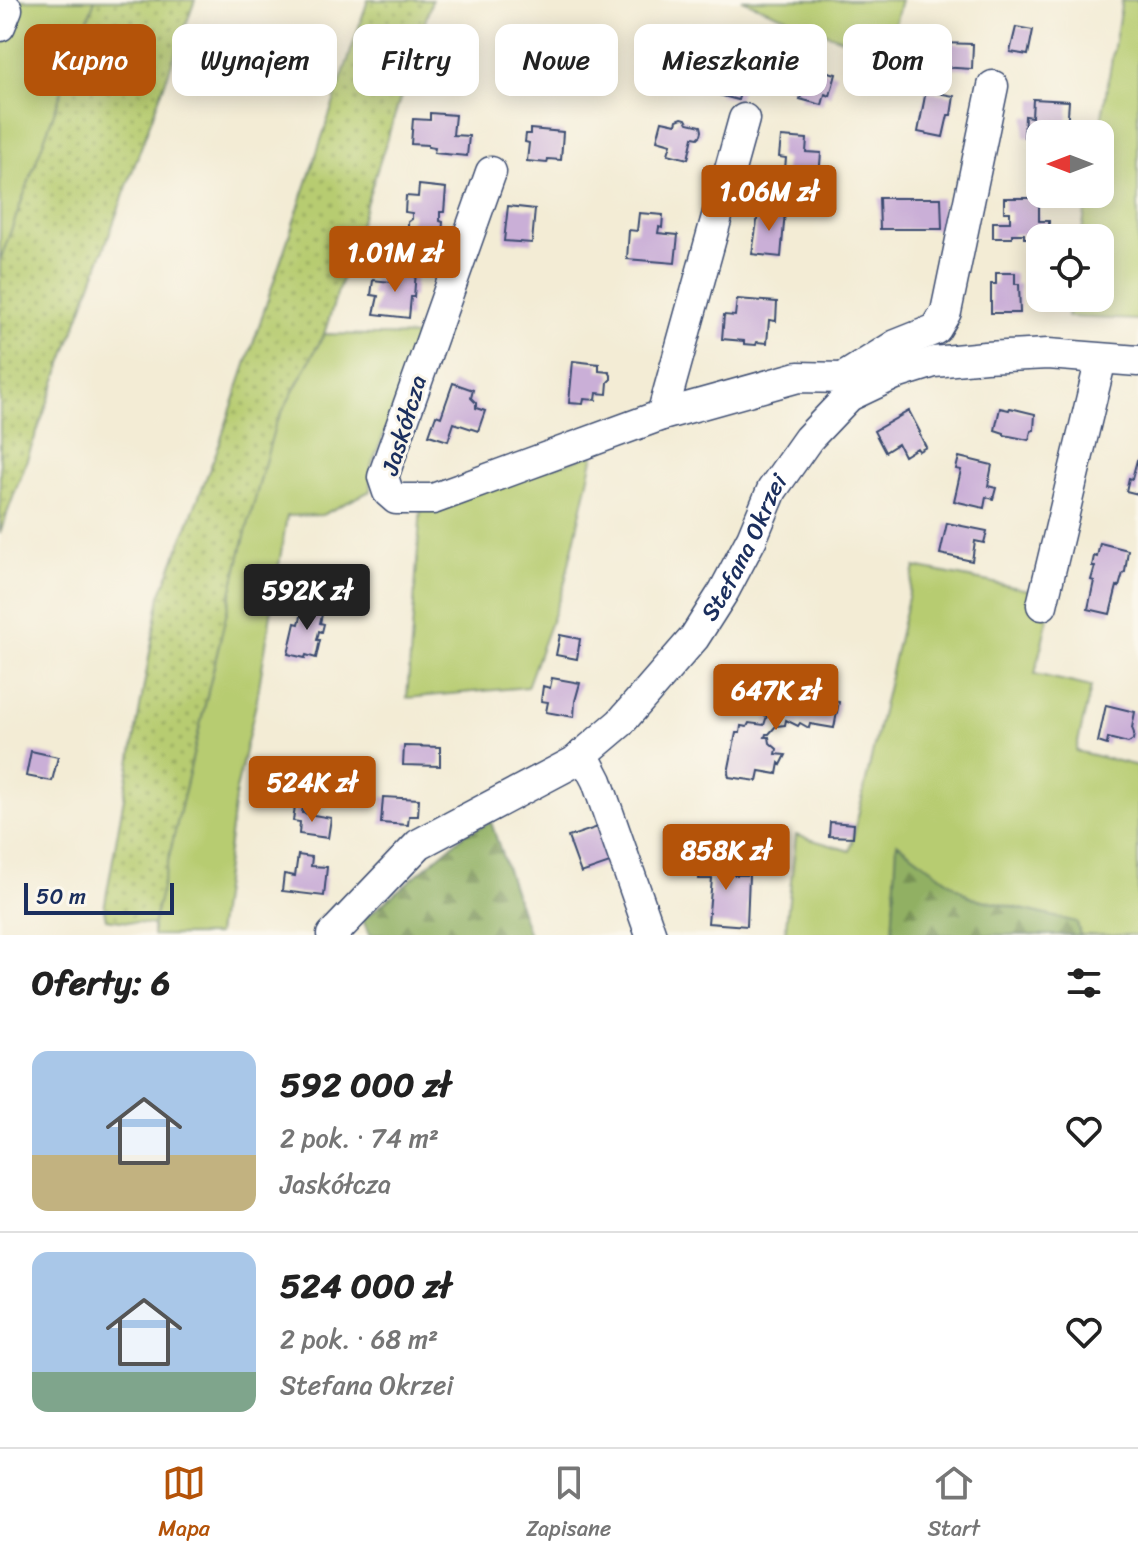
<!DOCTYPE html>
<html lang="pl">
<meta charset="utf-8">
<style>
body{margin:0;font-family:Sriracha,sans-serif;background:#f2f2f2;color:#222;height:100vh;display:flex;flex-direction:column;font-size:30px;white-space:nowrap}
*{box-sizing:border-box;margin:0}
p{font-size:26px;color:#767676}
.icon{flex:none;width:44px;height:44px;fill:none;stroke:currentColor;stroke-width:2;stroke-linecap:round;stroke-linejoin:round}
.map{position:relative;height:935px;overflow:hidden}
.drawer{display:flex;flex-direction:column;background:#fff;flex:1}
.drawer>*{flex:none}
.hud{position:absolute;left:24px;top:24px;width:1090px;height:72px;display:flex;gap:16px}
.needle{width:52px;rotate:270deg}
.controls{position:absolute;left:1026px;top:120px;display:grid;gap:16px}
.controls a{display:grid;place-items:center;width:88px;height:88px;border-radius:16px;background:#fff;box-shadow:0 4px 20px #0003;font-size:40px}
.scale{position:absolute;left:24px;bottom:20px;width:150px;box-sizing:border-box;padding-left:8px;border:4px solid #1b2f5e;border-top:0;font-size:22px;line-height:28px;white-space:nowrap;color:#1b2f5e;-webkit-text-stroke:6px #fbf7ec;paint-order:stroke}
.price{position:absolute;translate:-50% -68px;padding:0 18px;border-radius:8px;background:#b45309;color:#fff;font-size:26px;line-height:52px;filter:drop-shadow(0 2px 4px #0008)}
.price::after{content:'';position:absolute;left:50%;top:48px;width:24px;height:18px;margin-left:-12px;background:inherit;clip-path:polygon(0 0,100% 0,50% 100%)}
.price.selected{background:#222;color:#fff}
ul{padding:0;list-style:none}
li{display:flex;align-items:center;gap:24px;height:200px;padding:0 32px}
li+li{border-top:2px solid #e0e0e0}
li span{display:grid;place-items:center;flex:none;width:224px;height:160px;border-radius:16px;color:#555}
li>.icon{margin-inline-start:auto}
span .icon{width:96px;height:96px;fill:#fffc;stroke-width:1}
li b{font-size:34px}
h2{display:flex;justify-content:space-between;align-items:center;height:96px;padding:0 32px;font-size:34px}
.chip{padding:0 28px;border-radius:16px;background:#fff;box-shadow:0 4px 20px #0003;font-size:28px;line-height:72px}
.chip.selected{background:#b45309;color:#fff}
.tabs{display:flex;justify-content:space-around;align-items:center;height:112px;border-top:2px solid #e0e0e0;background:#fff;font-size:22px;color:#767676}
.tabs a{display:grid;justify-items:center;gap:4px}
.tabs .selected{color:#b45309}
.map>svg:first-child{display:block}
.grass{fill:#b7cc71;stroke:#697e68;stroke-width:2}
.forest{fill:url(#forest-firs);stroke:#567060;stroke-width:2}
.garden{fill:url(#garden-dots);stroke:#697e68;stroke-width:2}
.building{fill:#caafd7}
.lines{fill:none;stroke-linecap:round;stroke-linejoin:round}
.minor-casing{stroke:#3b4b70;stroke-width:33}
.minor{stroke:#fff;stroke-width:30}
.labels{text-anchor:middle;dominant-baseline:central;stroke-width:6;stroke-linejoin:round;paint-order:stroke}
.street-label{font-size:24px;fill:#1b2f5e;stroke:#fbf7ec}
</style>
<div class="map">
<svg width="1138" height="935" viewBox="0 0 1138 935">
<defs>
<pattern id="forest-firs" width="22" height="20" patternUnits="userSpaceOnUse" patternTransform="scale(2)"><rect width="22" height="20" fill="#91b063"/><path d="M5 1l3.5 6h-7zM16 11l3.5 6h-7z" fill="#769055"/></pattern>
<pattern id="garden-dots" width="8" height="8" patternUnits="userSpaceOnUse" patternTransform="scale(2)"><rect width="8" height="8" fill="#b7cc71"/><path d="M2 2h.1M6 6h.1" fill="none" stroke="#94a660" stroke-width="1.8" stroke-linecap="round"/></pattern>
</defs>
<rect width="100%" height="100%" fill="#fbf7ec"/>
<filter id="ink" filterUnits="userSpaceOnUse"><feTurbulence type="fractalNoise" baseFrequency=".0125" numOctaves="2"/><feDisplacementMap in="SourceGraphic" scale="16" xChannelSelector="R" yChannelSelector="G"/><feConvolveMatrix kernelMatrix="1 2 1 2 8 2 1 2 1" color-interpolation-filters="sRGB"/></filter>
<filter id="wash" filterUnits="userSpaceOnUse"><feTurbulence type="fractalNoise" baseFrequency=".006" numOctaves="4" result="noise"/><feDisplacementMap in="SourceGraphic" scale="32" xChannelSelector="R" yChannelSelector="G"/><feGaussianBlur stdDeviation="1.8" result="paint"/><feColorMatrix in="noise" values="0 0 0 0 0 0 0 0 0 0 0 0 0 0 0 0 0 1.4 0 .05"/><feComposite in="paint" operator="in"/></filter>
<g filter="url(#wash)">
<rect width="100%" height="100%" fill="#f3ecd5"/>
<path class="grass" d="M19 0H95L0 261V51Z
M742 0H901L887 57Z
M1122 0H1138V320L1067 317 1070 298H1100V238H1081L1088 194H1100V134H1099Z
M324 334 424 336 371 466 370 491 322 515 287 516 257 699 236 790 217 935H153V925L242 547 275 425Z
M594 454 564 586 527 687 407 698 421 508Z
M915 567 1053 595 1035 674 1091 687 1076 751 1138 766V935H785L796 835 850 851Z"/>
<path class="forest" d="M491 822 529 935H369L363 920 465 834Z
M897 843 970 897 1077 922 1080 935H892Z"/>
<path class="garden" d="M95 0H195L0 533V261Z
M368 0H432L324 334 275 425 242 547 153 925 106 919 104 909 160 596 219 445Z"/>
<g id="blocks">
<path class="building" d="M1016 27 1033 30 1028 55 1010 52Z
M941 43 973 44 972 69 940 67Z
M781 57 801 62V65L836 74 830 96 825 94 822 105 800 99 802 93 792 91 793 88 774 83Z
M726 72 745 77 738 100 719 95Z
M926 91 954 96 951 115H948L943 137 918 132Z
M1033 99 1069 101 1067 129 1045 128V134H1040V138L1024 137 1025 116 1032 117Z
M430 113 455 115 453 135 469 136 467 156 434 153 435 148 428 147V145L411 144 413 119 430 120Z
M682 118 686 119 688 123 701 126 702 131 701 135 698 138 693 137 688 159 668 154 671 144 657 140 662 121 676 124 677 120Z
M530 129 563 132 561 160 548 159 547 163 527 161 529 143 525 142 526 134H530Z
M781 137 807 139 806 152 821 153 819 176H816L815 185 784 180 786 158 779 157Z
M419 185 446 188 444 212H440V221L443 222 442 234 408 231V222L412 219V213L405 212 406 196 418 197Z
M879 198H941L942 229H880Z
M1004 198H1039V221H1049V238H1024V234H1012V238H993V222H1010V212H1004Z
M508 206 535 209 532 243 504 241Z
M759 208 785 211 781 257 752 254Z
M639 213 663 215 662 228 659 227 658 233 678 235 675 263 627 259 629 230 637 231Z
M392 269 416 271 414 297H411L409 318 374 314 378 296 371 295 373 280 391 282Z
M996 273H1015V284H1019L1020 313H991V284H996Z
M737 299 777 302 776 321 769 320 767 343 757 342 756 345 744 344V341L722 339 724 315 735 316Z
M573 361 599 364V371L609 372 611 375V379L608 382 607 394 597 393 596 400 584 399 583 404 569 403Z
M453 383 473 390 471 398 476 403V408L485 411 478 431 454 423 448 441 429 435 436 415 441 417Z
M1000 408 1009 410 1010 408 1035 414 1034 430 1031 431 1029 440 1004 435V433L995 430Z
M909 411 920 432 919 433 926 447 919 451 917 448 904 456 898 444 885 452 874 431Z
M959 457 992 465 988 486 996 488 993 499 986 497 984 508 954 501 961 470 956 469Z
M1137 460H1138V494L1126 491 1129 478 1132 479Z
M947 523 987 531 984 543 975 541 972 561 940 554Z
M1100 543 1128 550 1125 572 1123 573 1119 587 1117 586 1110 614 1088 609 1094 581 1091 580 1095 566H1092L1094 556 1097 557Z
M305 601 324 606 320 623 324 624 322 632 319 631 317 640H320L316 658 306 655 305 658 288 654 295 623 299 624Z
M560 635 580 639 577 659 556 655Z
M552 678 580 683 575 701 574 717 546 712 548 702 541 701 543 686 550 688Z
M785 690 795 693V695L839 702 834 728 810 724 809 728 800 723 798 726 786 720 785 725 776 726 769 734H766L765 737H769L770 743 777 749 776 754 786 755 781 765 779 763 777 774 759 771 757 781 729 777 728 773 736 733H740L741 726 747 727 749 723 764 725 767 716 758 713 764 693 782 698Z
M1106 705 1135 712 1132 728 1134 733 1133 740 1128 743 1108 738 1107 745 1098 742Z
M404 746 440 747V766L403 765Z
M31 751 58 757 52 781 26 776Z
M383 797 419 799 418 816H409L408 825 381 823Z
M295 806 303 807 302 813 331 818 328 838 299 834 300 822 293 821Z
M830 822 854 824 853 837 829 836Z
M598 827 610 863 581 873 568 837Z
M298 855 312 857 311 866 327 867 324 896 282 891 284 874 295 876Z
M700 857 735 860 734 875H749L747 926 708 923 712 879H699Z"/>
</g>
</g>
<g filter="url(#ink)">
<use href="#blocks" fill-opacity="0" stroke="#3b4b70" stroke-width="2"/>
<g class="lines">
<defs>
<g id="minor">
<path d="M0 26 7 9"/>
<path d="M491 172 383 477 388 492 396 499H433L662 415 798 377 843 378 849 396"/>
<path d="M843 378 896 345 936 329 946 312 993 86"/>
<path d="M662 415 744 119"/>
<path d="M1042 605 1101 359"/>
<path d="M583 754 597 781 651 935"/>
<path id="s1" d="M332 935 419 844 574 762 620 723 694 638 724 591 752 538 772 490 808 439 849 396 893 375 934 362 985 357 1048 354 1138 361"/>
</g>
</defs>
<use href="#minor" class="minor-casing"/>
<use href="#minor" class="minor"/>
</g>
</g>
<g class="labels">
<g class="street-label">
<text transform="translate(404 425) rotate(-73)">Jaskółcza</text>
<text stroke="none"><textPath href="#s1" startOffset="578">Stefana Okrzei</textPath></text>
</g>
</g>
</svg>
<div class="controls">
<a><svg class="needle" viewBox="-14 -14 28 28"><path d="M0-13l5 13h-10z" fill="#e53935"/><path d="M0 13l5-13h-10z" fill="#767676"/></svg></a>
<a><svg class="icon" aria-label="locate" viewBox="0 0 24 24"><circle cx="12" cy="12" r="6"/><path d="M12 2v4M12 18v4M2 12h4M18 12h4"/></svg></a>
</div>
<div class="scale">50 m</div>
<b class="price" style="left:769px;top:233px">1.06M zł</b>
<b class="price" style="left:395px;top:294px">1.01M zł</b>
<b class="price selected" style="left:307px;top:632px">592K zł</b>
<b class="price" style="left:776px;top:732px">647K zł</b>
<b class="price" style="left:312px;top:824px">524K zł</b>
<b class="price" style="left:726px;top:892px">858K zł</b>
<div class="hud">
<a class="chip selected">Kupno</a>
<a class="chip">Wynajem</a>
<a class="chip">Filtry</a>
<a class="chip">Nowe</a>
<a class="chip">Mieszkanie</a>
<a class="chip">Dom</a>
</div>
</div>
<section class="drawer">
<h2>Oferty: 6<svg class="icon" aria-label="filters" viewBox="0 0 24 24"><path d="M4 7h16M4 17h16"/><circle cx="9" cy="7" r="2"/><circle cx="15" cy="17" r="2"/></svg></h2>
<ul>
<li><span style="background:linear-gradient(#a9c7e8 65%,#c2b280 0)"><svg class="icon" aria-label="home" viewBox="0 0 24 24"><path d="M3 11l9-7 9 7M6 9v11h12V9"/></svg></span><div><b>592 000 zł</b><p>2 pok. · 74 m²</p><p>Jaskółcza</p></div><svg class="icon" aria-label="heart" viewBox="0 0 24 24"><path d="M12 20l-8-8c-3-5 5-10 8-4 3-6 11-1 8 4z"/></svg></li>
<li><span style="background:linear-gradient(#a9c7e8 75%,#7fa58c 0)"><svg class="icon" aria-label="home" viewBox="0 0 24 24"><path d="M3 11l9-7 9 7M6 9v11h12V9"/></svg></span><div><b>524 000 zł</b><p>2 pok. · 68 m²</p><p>Stefana Okrzei</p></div><svg class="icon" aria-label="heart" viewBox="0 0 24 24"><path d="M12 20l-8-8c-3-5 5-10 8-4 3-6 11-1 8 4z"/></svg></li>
</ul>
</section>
<nav class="tabs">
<a class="selected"><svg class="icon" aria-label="map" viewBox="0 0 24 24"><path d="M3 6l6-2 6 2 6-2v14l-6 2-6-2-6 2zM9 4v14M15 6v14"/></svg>Mapa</a>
<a><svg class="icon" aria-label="saved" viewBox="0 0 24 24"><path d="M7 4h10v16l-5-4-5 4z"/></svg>Zapisane</a>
<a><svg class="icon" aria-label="home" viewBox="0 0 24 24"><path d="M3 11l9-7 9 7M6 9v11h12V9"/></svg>Start</a>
</nav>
